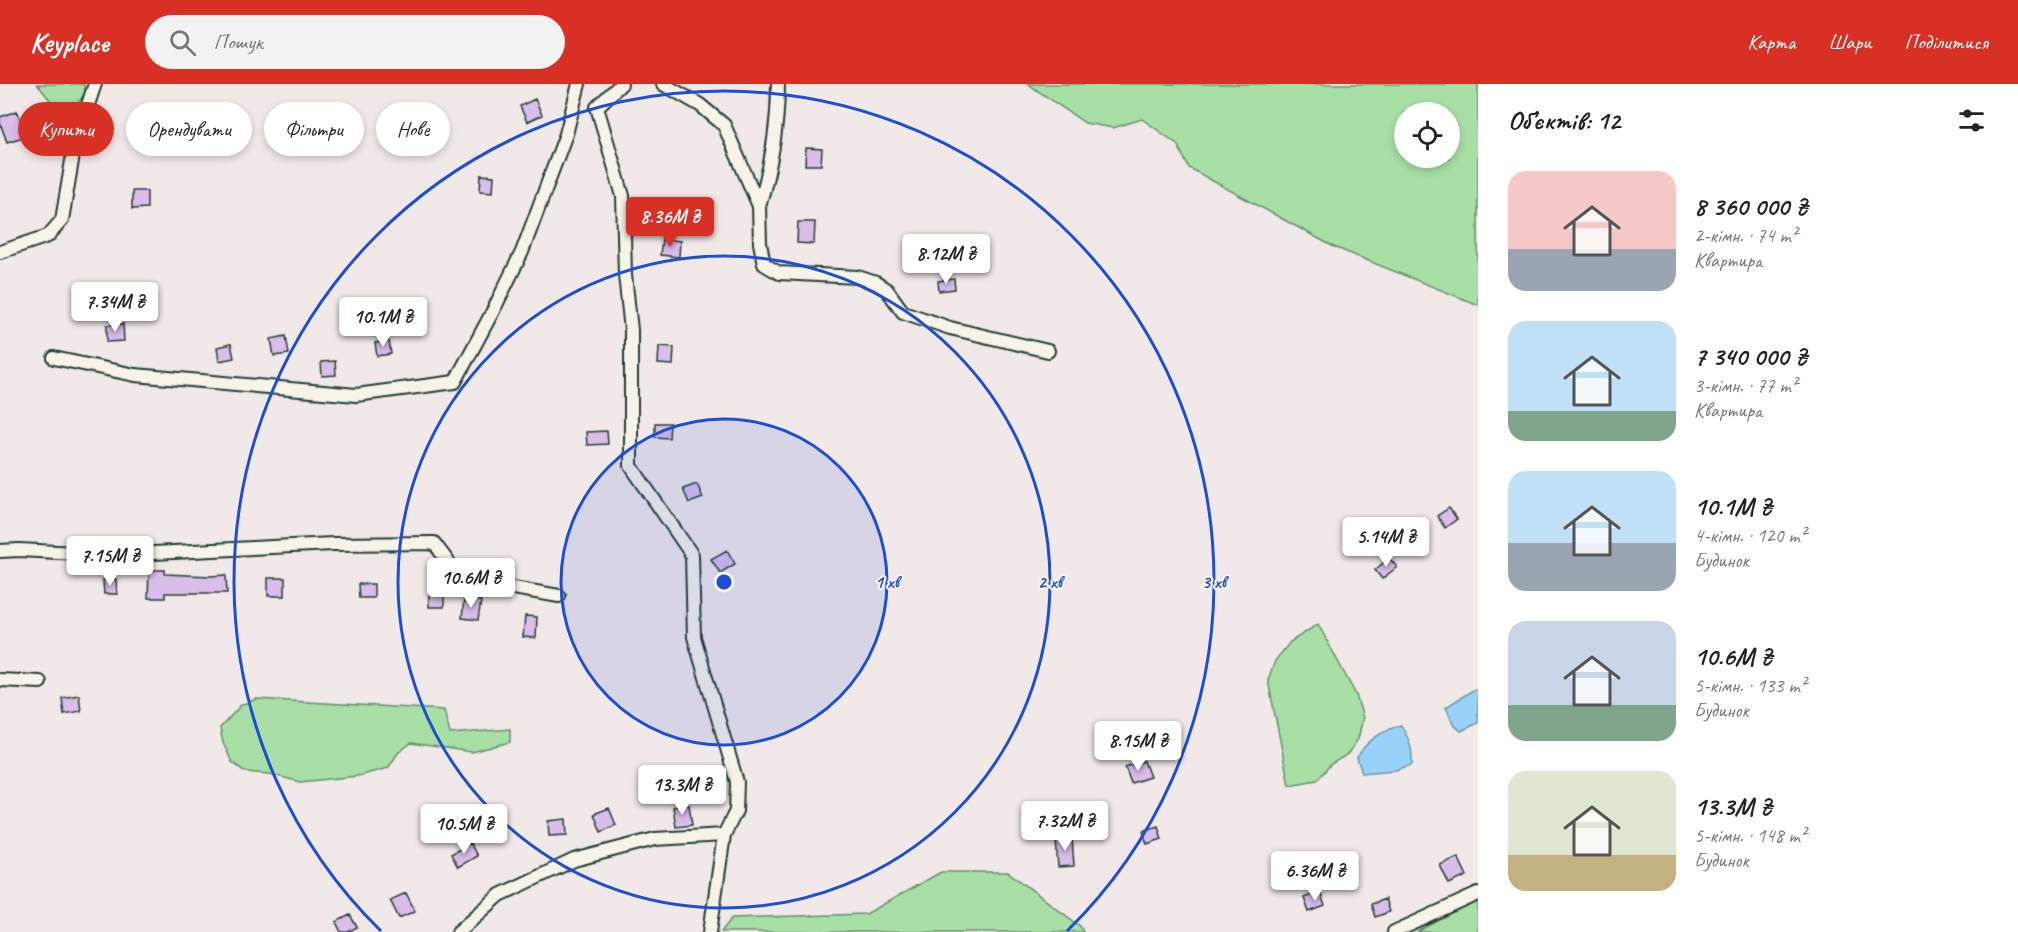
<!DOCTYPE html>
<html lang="uk">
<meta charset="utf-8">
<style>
body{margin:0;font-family:Caveat,sans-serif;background:#f2f2f2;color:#222;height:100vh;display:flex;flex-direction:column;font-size:22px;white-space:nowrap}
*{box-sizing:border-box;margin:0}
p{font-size:20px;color:#767676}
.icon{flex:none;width:33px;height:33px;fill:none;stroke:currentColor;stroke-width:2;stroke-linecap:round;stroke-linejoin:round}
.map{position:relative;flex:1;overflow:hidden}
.sheet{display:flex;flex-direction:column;background:#fff;width:540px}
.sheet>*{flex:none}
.banner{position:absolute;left:18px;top:18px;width:570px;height:54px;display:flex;gap:12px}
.tools{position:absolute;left:1394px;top:18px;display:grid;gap:12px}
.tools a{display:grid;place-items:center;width:66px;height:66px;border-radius:50%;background:#fff;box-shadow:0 3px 9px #0003;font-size:30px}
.price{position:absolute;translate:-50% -51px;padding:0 14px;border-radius:6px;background:#fff;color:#222;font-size:20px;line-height:39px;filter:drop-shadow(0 2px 3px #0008)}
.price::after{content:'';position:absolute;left:50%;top:36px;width:18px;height:14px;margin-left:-9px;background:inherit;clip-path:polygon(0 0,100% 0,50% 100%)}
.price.active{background:#d93025;color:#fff}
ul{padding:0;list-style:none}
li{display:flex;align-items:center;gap:18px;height:150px;padding:0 30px}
li span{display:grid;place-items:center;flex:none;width:168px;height:120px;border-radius:18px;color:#555}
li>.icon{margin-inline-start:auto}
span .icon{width:72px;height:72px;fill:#fffc;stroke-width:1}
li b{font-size:26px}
h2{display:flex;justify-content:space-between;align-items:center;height:72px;padding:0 30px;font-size:26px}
.chip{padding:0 21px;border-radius:27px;background:#fff;box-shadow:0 3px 9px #0003;font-size:21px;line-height:54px}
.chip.active{background:#d93025;color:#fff}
header{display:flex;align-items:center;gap:36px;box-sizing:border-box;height:84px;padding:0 30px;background:#d93025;color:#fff}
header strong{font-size:28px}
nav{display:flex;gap:33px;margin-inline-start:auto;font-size:21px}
.search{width:420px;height:54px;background:#f2f2f2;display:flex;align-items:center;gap:15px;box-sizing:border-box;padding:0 21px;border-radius:33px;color:#767676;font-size:22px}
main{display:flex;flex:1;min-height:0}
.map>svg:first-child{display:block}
.green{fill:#a7dfa4;stroke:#638e6c;stroke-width:1.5;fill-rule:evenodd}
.water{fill:#99d2f8;stroke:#6896aa;stroke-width:1.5}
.building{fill:#dabdea;stroke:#1f3d34;stroke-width:1.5}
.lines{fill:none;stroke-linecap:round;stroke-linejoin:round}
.street-casing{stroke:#1f3d34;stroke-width:16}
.street{stroke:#f7f3e8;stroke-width:12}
.ring{fill:none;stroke:#1d4ed8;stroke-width:3}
.centre{fill:#1d4ed8;stroke:#f7f3e8;stroke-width:3}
.ring-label{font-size:18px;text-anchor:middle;font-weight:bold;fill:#1d4ed8;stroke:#f7f3e8;stroke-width:4.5;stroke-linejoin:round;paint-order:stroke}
</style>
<header>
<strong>Keyplace</strong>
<div class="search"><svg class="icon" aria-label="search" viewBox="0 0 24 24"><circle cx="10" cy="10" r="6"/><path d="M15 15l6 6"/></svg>Пошук</div>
<nav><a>Карта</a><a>Шари</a><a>Поділитися</a></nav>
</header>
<main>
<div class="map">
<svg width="1478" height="848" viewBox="0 0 1478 848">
<rect width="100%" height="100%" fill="#f1e8e8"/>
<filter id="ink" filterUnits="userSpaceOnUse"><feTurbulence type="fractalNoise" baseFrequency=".0167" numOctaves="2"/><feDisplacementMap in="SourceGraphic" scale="12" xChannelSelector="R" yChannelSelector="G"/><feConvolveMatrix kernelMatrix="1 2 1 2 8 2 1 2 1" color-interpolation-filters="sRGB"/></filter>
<g filter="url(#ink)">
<path class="green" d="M37 0H84L85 9 78 19 58 26Z
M1028 0H1478V221L1334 163 1189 84 1177 60 1142 35 1113 44 1085 39ZM1404 28H1449V74H1404Z
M1318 540 1356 611 1363 634 1358 655 1348 670 1331 680 1317 696 1289 701 1268 596 1275 577 1290 558Z
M256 615 444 626 450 650 510 645V658L472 668 411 659 398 669 388 684 358 692 300 698 270 690 245 688 232 678 223 659 220 644 241 621Z
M941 788H1008L1080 842 1083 848H721L732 834 866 830Z
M1476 817 1478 819V848H1417Z"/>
<path class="water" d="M1478 605V639L1461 647 1453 640 1446 623 1473 606Z
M1401 641C1409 655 1413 664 1412 681L1395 686 1362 689 1357 674C1366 656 1382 647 1401 641Z"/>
<path class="building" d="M535 15 542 31 527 38 520 22Z
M17 27 26 52 7 58 0 39V33Z
M806 64 822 65 821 81H805Z
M481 91 494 92 493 108 480 107Z
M132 107H147V124L132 125Z
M798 138H815L814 160 797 159Z
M662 155 680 157 679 173 660 171Z
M954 195 955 205 939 207 938 197Z
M419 222 422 240 401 244 398 225Z
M123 240 124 257 107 258V241Z
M286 252 289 270 274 272 271 255Z
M389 257 391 270 377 272 375 259Z
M231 260 234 274 219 277 217 263Z
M659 262 674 263 673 281 658 280Z
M335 277 336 291 322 292 321 278Z
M655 339H670L669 354 655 353Z
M607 347 608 360 587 361 586 348Z
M697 400 703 414 689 419 683 405Z
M1449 424 1457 435 1445 444 1437 432Z
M727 466 735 480 720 489 711 475Z
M1389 474 1397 483 1382 495 1375 486Z
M149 486H165V490L210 492 226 491 227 509H165V514H148Z
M268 494H285V512H268Z
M116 495 117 510H104L103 496Z
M358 500H374V514H359Z
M429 508H444V523H429Z
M464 515 481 517 478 536 462 534Z
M525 532 537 533 536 554 523 553Z
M79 611 81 627 64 630 62 614Z
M1144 677 1150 693 1131 699 1125 683Z
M689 721 692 741 676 743 673 723Z
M609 724 616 741 601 748 594 730Z
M566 735 567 751 549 752 548 737Z
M1158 742 1162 755 1147 760 1143 747Z
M1072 754 1074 782 1058 783 1056 755Z
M470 759 477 772 458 783 451 770Z
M1458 773 1467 792 1449 800 1440 781Z
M1320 808 1325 822 1309 828 1304 814Z
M406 809 415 827 399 834 390 816Z
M1385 815 1389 828 1375 833 1371 820Z
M350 831 357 843 348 848H341L336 838Z"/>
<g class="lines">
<defs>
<path id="street" d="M663 0 700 21 724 41 759 122 760 159 764 180 779 189 858 193 876 199 887 206 903 228 950 244 1048 267
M759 122C771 83 778 42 778 0
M0 168 48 152 62 136 75 59 95 0
M54 274 135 291 356 311 455 298 494 225 522 168 566 50 579 0
M0 467 19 466 114 471 333 460 434 459 461 495 559 512
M0 596 40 598
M458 848 500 811 574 776 655 755 724 751 736 727 737 698 694 553 692 471 631 382V246L625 191 623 112 597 23 621 0
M710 848 724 751
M1394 848 1478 810"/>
</defs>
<use href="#street" class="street-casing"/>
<use href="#street" class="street"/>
</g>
</g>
<circle cx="724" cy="498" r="163" fill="#1d4ed8" fill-opacity=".12"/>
<g class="ring">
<circle cx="724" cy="498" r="163"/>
<circle cx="724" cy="498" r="326"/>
<path d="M381 847A490 490 0 1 1 1067 847"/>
</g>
<circle cx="724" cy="498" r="9" class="centre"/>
<g class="ring-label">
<text x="887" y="504">1 хв</text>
<text x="1050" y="504">2 хв</text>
<text x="1214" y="504">3 хв</text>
</g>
</svg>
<div class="tools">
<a><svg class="icon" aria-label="locate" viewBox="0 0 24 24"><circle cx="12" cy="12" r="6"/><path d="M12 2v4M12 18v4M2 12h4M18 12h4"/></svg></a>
</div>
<b class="price active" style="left:670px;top:164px">8.36M ₴</b>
<b class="price" style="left:946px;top:201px">8.12M ₴</b>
<b class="price" style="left:115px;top:249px">7.34M ₴</b>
<b class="price" style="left:383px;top:264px">10.1M ₴</b>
<b class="price" style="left:1386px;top:484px">5.14M ₴</b>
<b class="price" style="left:110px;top:503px">7.15M ₴</b>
<b class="price" style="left:471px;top:525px">10.6M ₴</b>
<b class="price" style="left:1138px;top:688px">8.15M ₴</b>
<b class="price" style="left:682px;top:732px">13.3M ₴</b>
<b class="price" style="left:1065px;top:768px">7.32M ₴</b>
<b class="price" style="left:464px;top:771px">10.5M ₴</b>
<b class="price" style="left:1315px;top:818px">6.36M ₴</b>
<div class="banner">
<a class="chip active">Купити</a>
<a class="chip">Орендувати</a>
<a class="chip">Фільтри</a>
<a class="chip">Нове</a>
</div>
</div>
<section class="sheet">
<h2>Об’єктів: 12<svg class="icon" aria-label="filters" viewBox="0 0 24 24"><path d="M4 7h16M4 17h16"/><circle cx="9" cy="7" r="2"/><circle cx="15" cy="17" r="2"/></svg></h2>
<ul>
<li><span style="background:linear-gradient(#f6c9c9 65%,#9aa5b1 0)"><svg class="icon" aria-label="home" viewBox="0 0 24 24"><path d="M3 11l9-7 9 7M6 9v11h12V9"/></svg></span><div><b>8 360 000 ₴</b><p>2-кімн. · 74 m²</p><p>Квартира</p></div></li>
<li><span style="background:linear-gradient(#bfe0f5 75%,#7fa58c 0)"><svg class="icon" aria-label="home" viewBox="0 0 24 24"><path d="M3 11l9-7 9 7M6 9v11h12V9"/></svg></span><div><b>7 340 000 ₴</b><p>3-кімн. · 77 m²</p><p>Квартира</p></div></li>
<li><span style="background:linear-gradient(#bfe0f5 60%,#9aa5b1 0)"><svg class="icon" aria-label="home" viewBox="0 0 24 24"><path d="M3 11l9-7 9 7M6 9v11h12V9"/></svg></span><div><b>10.1M ₴</b><p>4-кімн. · 120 m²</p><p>Будинок</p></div></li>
<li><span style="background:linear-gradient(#c9d6e8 70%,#7fa58c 0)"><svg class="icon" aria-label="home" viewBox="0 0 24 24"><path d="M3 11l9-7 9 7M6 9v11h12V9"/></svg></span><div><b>10.6M ₴</b><p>5-кімн. · 133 m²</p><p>Будинок</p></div></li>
<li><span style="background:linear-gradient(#dfe7d0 70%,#c2b280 0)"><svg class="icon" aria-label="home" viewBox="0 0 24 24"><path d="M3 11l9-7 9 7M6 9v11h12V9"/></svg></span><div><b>13.3M ₴</b><p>5-кімн. · 148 m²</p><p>Будинок</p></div></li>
</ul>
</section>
</main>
